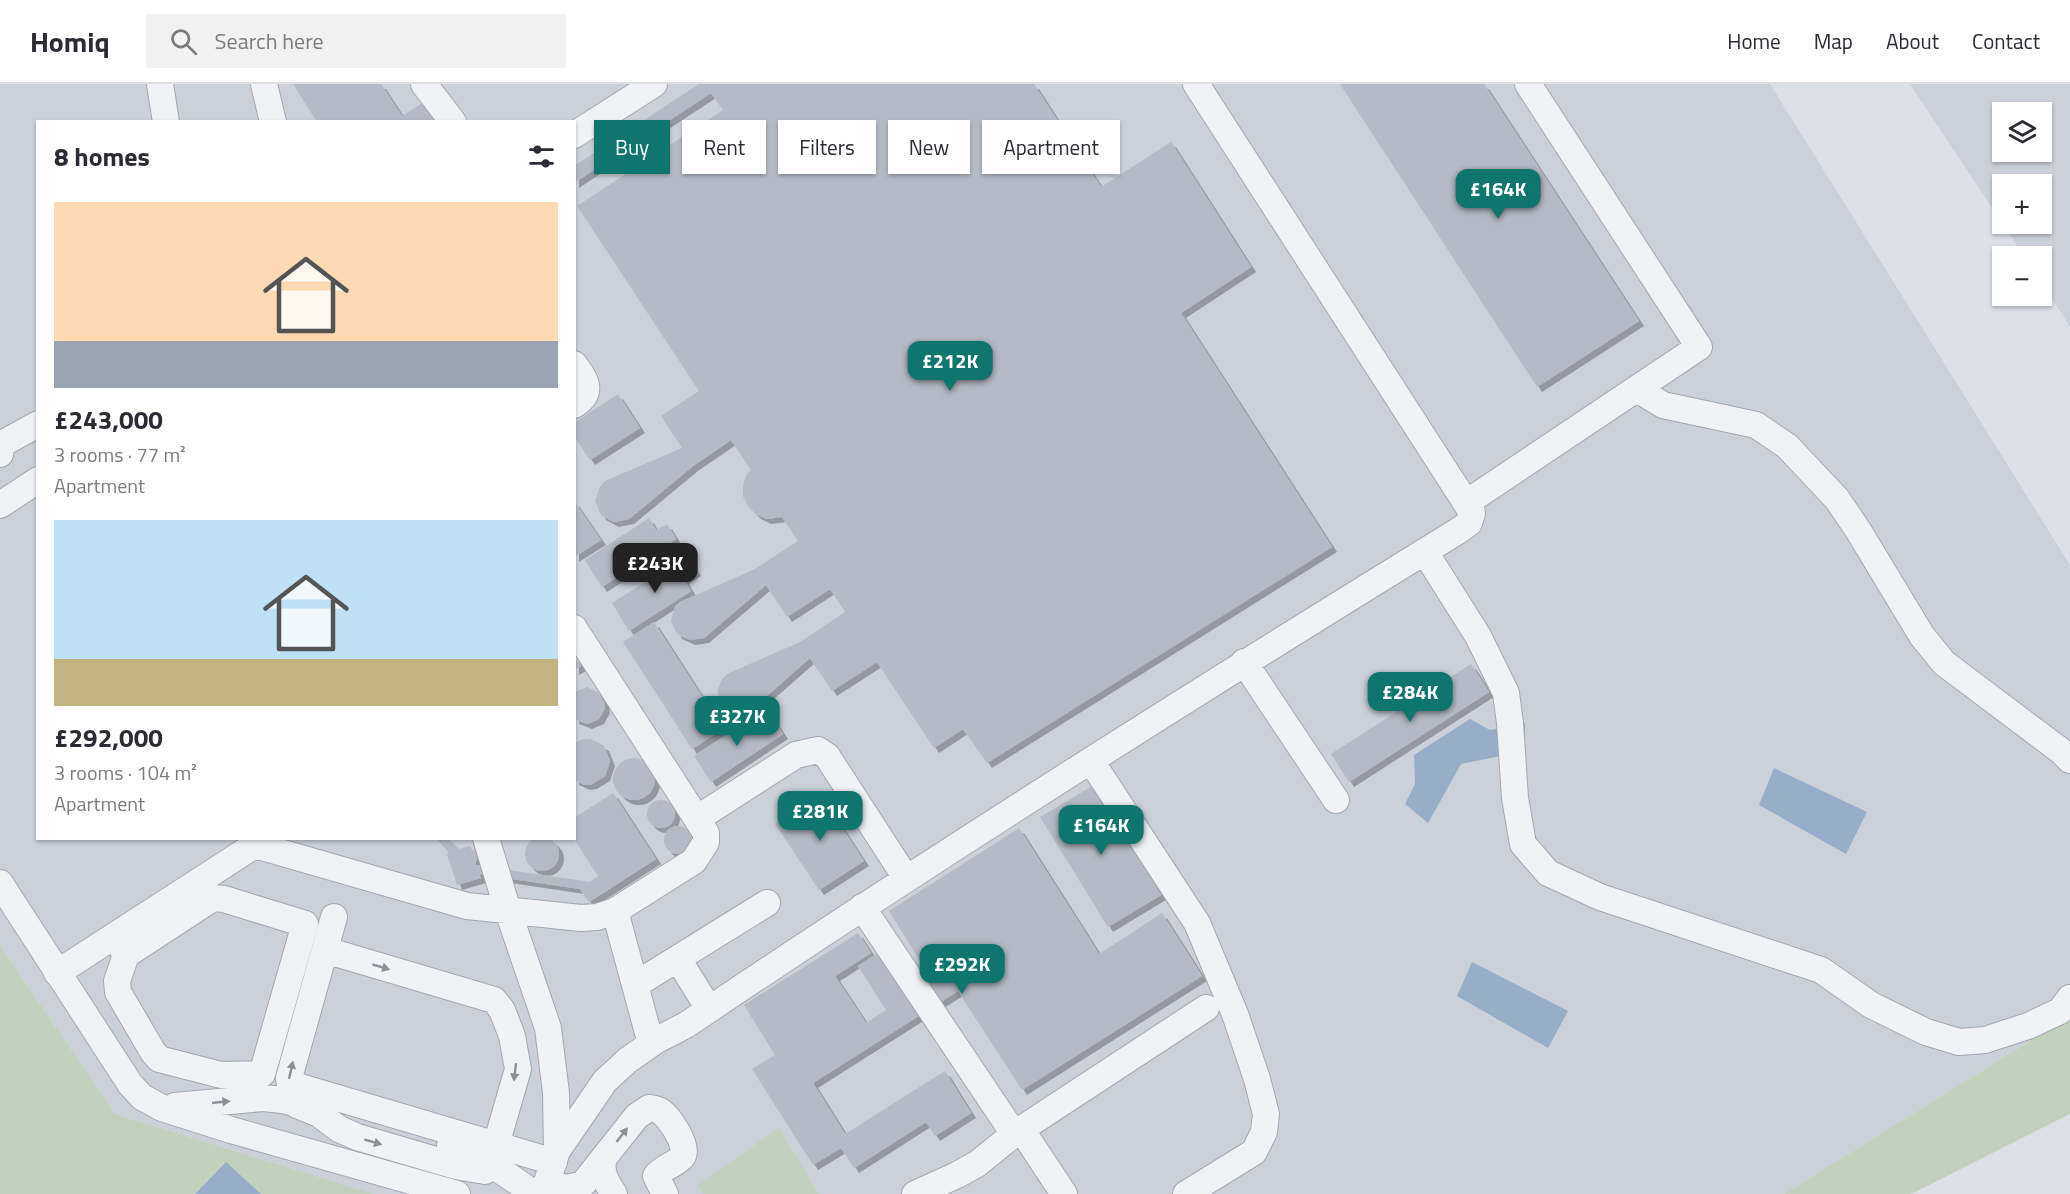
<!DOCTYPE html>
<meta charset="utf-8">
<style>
body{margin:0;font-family:"Titillium Web",sans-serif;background:#f2f2f3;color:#2b2b33;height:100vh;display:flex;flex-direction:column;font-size:22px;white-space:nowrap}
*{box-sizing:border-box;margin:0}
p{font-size:20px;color:#7c7c81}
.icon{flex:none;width:33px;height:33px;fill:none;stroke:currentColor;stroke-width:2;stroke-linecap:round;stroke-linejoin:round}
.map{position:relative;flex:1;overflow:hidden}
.details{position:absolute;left:36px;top:36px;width:540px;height:720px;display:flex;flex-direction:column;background:#fff;border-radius:0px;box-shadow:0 2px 4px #0004}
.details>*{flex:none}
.hud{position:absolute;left:594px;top:36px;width:570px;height:54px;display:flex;gap:12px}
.fabs{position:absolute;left:1992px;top:18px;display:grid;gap:12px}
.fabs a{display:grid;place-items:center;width:60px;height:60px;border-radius:0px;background:#fff;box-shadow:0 2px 4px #0004;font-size:30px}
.price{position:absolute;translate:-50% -51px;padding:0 14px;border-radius:12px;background:#0f766e;color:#fff;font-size:20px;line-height:39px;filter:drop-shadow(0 2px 3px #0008)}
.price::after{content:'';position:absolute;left:50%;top:36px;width:18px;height:14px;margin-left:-9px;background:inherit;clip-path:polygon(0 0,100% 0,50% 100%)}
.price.on{background:#222;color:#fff}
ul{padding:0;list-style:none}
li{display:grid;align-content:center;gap:12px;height:318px;padding:0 18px}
li span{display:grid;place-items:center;height:186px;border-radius:0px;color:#555}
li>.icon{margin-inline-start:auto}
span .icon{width:108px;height:108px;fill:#fffc;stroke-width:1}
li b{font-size:26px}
h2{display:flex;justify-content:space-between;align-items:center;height:72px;padding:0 18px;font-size:26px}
.pill{padding:0 21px;border-radius:0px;background:#fff;box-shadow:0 2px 4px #0004;font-size:21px;line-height:54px}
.pill.on{background:#0f766e;color:#fff}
header{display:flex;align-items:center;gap:36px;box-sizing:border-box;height:84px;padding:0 30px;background:#fff;border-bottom:2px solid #e1e1e2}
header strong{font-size:28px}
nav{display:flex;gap:33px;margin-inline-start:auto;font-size:21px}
.search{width:420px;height:54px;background:#f2f2f3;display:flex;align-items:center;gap:15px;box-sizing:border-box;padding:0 21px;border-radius:0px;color:#7c7c81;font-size:22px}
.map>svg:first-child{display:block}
.built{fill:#cbd0d9;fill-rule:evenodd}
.green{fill:#c2d1be}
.water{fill:#98adc7}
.building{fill:#b5bac4;filter:url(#shadow)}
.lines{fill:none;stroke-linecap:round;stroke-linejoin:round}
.minor-casing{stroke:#a3a8b1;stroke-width:28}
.minor{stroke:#f0f2f5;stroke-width:26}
.oneway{fill:#8c9099}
</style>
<header>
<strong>Homiq</strong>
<div class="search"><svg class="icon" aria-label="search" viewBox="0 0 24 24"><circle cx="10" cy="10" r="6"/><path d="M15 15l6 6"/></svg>Search here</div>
<nav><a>Home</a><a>Map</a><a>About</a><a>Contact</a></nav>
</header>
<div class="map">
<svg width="2070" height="1110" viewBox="0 0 2070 1110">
<defs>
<filter id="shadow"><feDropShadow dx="5" dy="5" stdDeviation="0" flood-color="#0004"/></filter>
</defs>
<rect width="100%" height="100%" fill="#dde1e7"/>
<path class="built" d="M0 0H1770L2070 481V932L1784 1110H374L115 1030 0 861ZM38 38H574V754H38Z
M1910 0H2070V243L2042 199V172H2024ZM2002 28H2042V68H2002ZM2002 100H2042V140H2002Z"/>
<path class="green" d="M0 861 115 1030 374 1110H0Z
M2070 932V1030L1911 1110H1784Z
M779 1044 819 1110H704L698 1101Z"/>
<path class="water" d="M1470 635 1490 646 1525 639V667L1461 680 1428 739 1405 720 1415 700 1414 671Z
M1774 684 1867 728 1846 770 1759 721Z
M1472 878 1568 927 1548 964 1457 912Z
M226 1078 261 1110H195Z"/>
<path class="building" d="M293 0H381L402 32 429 15 444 38H317Z
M699 0H1034L1101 103 1171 58 1251 183 1181 229 1332 463 987 679 963 645 934 664 877 578 832 607 810 574 751 626 738 629 725 625 721 620 717 607 722 595 727 590 800 558 845 528 830 505 787 533 766 501 704 554 690 556 677 550 671 537 675 523 680 518 755 485 798 457 782 433 766 435 756 430 748 422 743 412V401L747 390 751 386 731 356 693 382 629 435 614 438 601 431 595 417 600 403 605 397 682 364 661 332 699 307 577 122 723 26 711 9 574 99V82Z
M1340 0H1484L1639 237 1537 303Z
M618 310 640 344 590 376 574 352V339Z
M574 417 601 456 574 473Z
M649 434 656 446 667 440 676 455 602 503 585 476Z
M686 472 696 487 684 495 691 507 629 547 612 519Z
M654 538 723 645 692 665 623 558Z
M574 573 581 582 574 586Z
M1471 580 1489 608 1349 698 1331 670Z
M587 603 598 608 604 618 605 624 599 635 587 640 574 635V608Z
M757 631 765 643 774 636 783 650 711 698 694 672Z
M583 655H591L604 662 610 677 605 692 592 700 585 701 574 696V659Z
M613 695a21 21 0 1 1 42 0a21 21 0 1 1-42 0Z
M1094 701 1161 811 1108 843 1040 733Z
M613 709 656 775 589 818 580 805 479 790 481 794 457 801 447 770 449 769 436 754H448L458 765 470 762 473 768 478 754H486L476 778V781L590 798 598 792 574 755V734Z
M820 710 864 777 819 806 775 740Z
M647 730a14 14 0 1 1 28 0a14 14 0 1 1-28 0Z
M664 756a14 14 0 1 1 28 0a14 14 0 1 1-28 0Z
M1019 744 1099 870 1162 829 1202 892 1022 1006 958 907 813 999 845 1050 945 987 971 1029 935 1052 926 1038 854 1084 841 1064 813 1081 752 985 775 971 744 921 858 849 871 869 835 892 866 939 886 926 858 882 890 861 916 902 930 893 889 827Z
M525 770a17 17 0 1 1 34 0a17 17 0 1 1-34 0Z"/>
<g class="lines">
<defs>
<path id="minor" d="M160 0 166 38
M264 0 273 38
M424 0 453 38
M1196 0 1466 419
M574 51 654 0
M574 280C585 295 595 308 574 321
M1637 305 1663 321 1756 341 1787 362 1837 415 1858 446 1922 552 1944 579 2061 667 2070 676
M0 370 2 360 38 340
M0 421 38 396
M1425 468 1478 552 1506 609 1510 639 1515 714 1523 760 1548 789 1600 813 1821 886 1871 921 1926 948 1959 958 1985 956 2028 942 2060 927 2070 914
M1244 578 1336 716
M1091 677 1197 839 1235 930 1257 995 1266 1030 1264 1048 1254 1068 1186 1110
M698 734 796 671 818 666 827 672 906 794
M486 754 508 827 548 944 556 1009 557 1067
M0 799 130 1000 142 1013 162 1024 231 1046 457 1110
M862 823 1014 1050 1206 924
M615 827 651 960
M334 833 289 994 290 1000 554 1078
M115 852 126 871 213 814 224 815 305 840 262 990 221 991 159 975 153 968 118 908 117 897 126 871
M325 866 494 916 502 926 512 952 518 985 496 1061
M678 875 709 925
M57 889 255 761 467 822 581 834 597 833 615 827 694 777 706 758V749L574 544
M635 901 767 819
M297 1021 319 1030 339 1045 357 1053 456 1082 485 1087
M175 1022 263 1014 283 1016 317 1024
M1021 1045 1064 1110
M450 1062C482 1071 508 1092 535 1110
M603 1076C601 1090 606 1098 614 1110
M548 1096 554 1101 567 1104 583 1100 637 1032 649 1024C649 1024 657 1025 658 1026 668 1030 690 1063 682 1073 675 1081 663 1083 656 1092L665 1110
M543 1110 557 1067 605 997 628 976 655 957 686 941C939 770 1198 607 1458 447L1469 439 1472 429 1466 419 1699 263 1528 0
M915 1110 957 1091 977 1080 1014 1050"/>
</defs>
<use href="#minor" class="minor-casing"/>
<use href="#minor" class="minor"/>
</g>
<defs><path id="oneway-solid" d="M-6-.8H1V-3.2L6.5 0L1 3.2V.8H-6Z" transform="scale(1.5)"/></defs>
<g class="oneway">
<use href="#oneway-solid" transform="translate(381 883) rotate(16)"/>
<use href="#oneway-solid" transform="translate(291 986) rotate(-77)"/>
<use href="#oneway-solid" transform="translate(515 988) rotate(97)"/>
<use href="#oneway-solid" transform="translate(221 1018) rotate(-6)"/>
<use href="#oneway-solid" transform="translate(622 1051) rotate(-52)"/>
<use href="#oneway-solid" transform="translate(373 1058) rotate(16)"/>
</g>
</svg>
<div class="fabs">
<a><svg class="icon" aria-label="layers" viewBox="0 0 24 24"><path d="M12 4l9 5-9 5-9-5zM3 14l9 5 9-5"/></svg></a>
<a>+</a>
<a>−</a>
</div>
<b class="price" style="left:1498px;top:136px">£164K</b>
<b class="price" style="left:950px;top:308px">£212K</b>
<b class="price on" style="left:655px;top:510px">£243K</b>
<b class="price" style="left:1410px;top:639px">£284K</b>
<b class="price" style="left:737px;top:663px">£327K</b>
<b class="price" style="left:820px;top:758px">£281K</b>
<b class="price" style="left:1101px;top:772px">£164K</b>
<b class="price" style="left:962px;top:911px">£292K</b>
<div class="hud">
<a class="pill on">Buy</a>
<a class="pill">Rent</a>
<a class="pill">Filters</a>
<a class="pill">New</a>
<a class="pill">Apartment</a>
</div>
<section class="details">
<h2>8 homes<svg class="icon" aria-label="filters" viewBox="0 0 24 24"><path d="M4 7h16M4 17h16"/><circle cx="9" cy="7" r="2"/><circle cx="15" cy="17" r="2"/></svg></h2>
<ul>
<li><span style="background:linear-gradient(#ffd9b3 75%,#9aa5b1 0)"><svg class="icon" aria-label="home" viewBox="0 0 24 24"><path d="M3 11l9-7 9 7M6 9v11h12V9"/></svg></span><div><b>£243,000</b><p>3 rooms · 77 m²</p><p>Apartment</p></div></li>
<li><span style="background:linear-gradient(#bfe0f5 75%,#c2b280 0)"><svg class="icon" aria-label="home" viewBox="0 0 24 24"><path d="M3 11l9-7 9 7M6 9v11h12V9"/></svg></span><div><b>£292,000</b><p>3 rooms · 104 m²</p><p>Apartment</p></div></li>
</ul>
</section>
</div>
